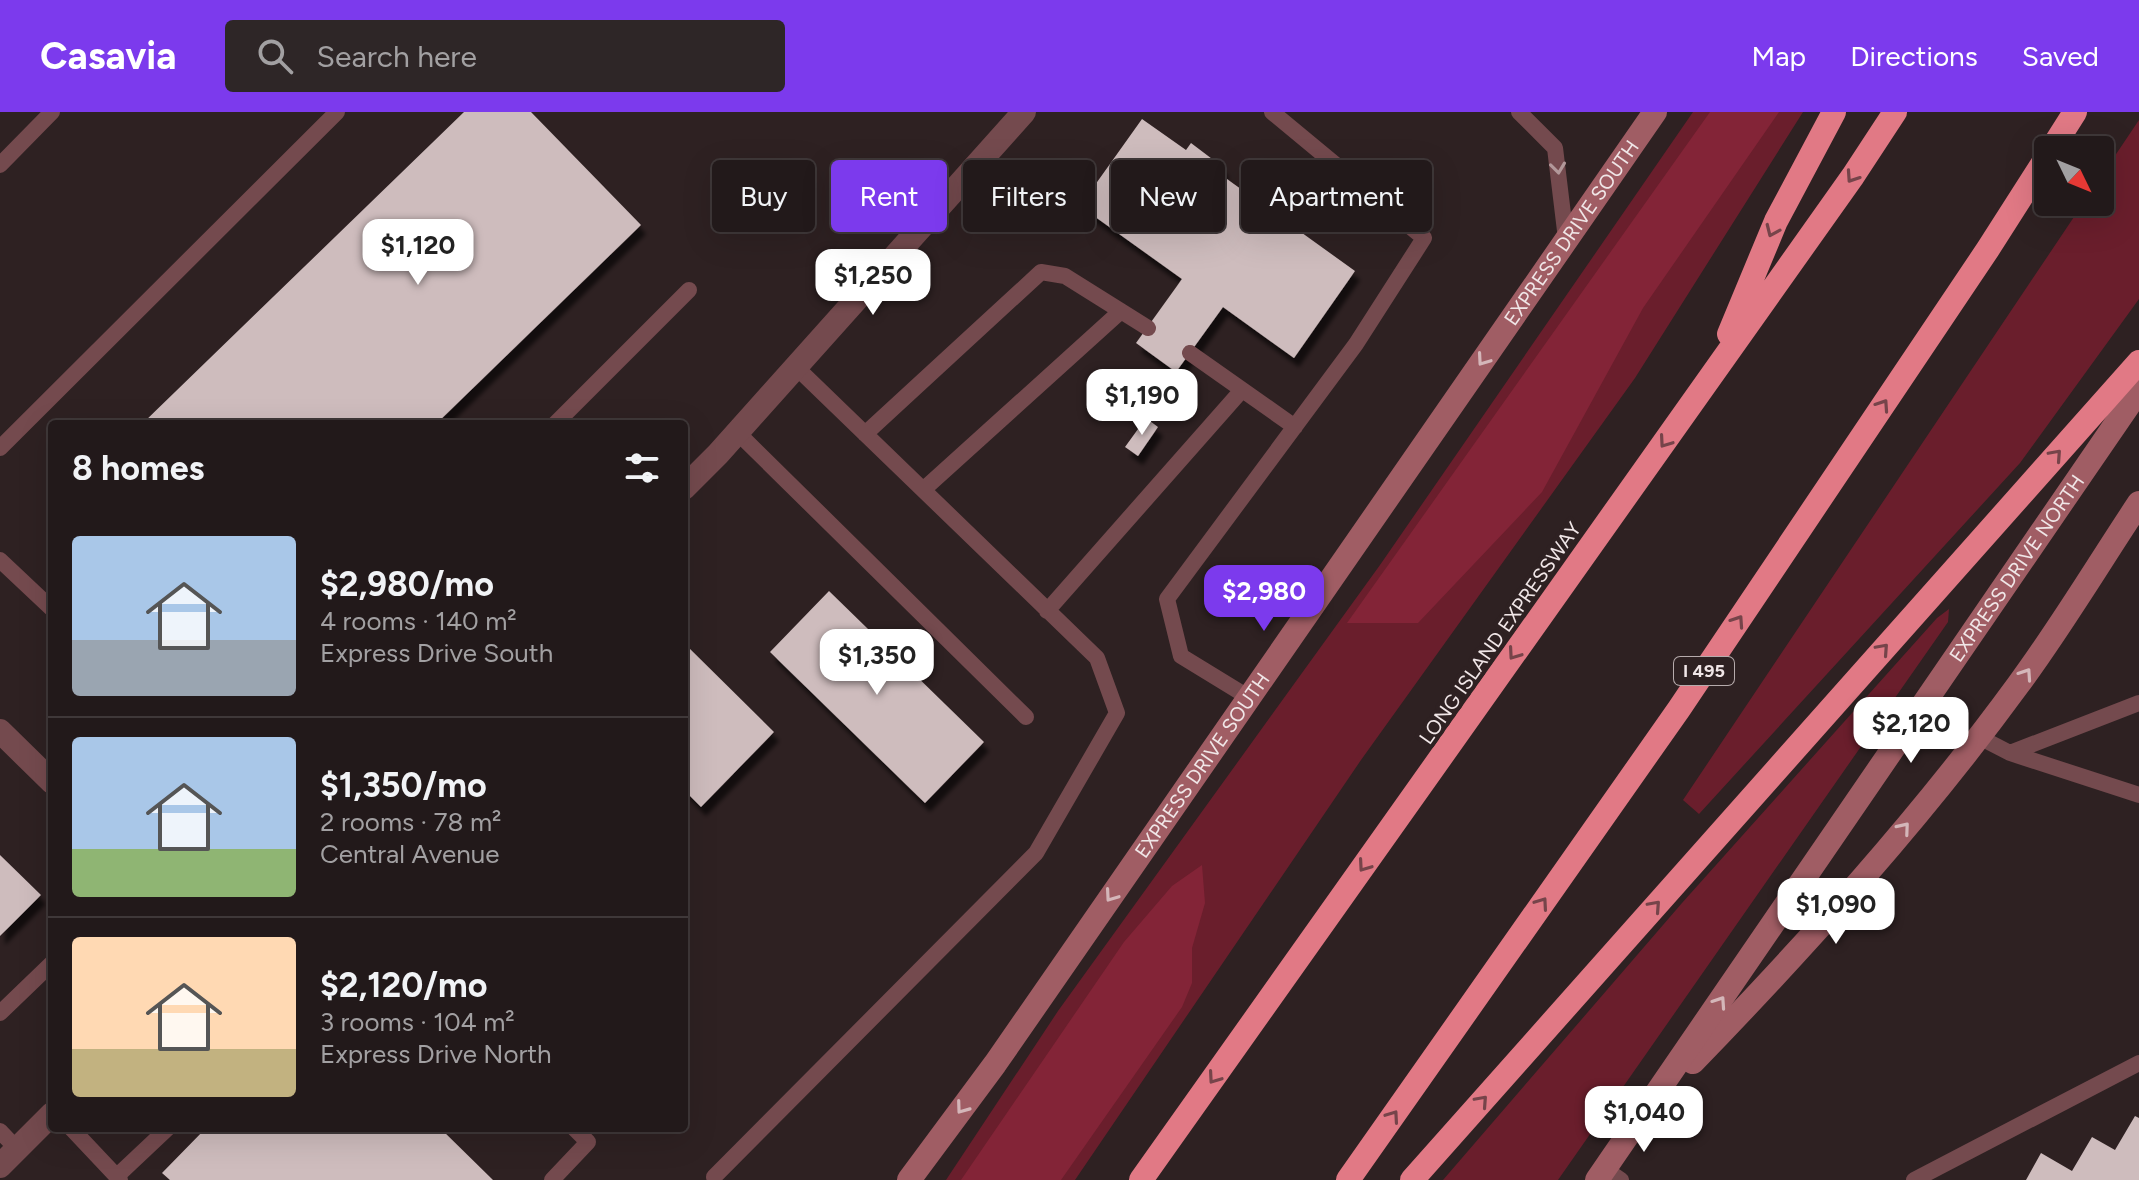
<!DOCTYPE html>
<meta charset="utf-8">
<style>
body{margin:0;font-family:Figtree,sans-serif;background:#2e2627;color:#f1f3f6;height:100vh;display:flex;flex-direction:column;font-size:30px;white-space:nowrap}
*{box-sizing:border-box;margin:0}
p{font-size:26px;color:#a2a0a2}
.icon{flex:none;width:44px;height:44px;fill:none;stroke:currentColor;stroke-width:2;stroke-linecap:round;stroke-linejoin:round}
.map{position:relative;flex:1;overflow:hidden}
.drawer{position:absolute;left:48px;top:308px;width:640px;height:712px;display:flex;flex-direction:column;background:#22191a;border-radius:8px;box-shadow:0 8px 32px #0002,0 0 0 2px #3f3839}
.drawer>*{flex:none}
.banner{position:absolute;left:712px;top:48px;width:760px;height:72px;display:flex;gap:16px}
.needle{width:52px;rotate:133deg}
.fabs{position:absolute;left:2034px;top:24px;display:grid;gap:16px}
.fabs a{display:grid;place-items:center;width:80px;height:80px;border-radius:8px;background:#22191a;box-shadow:0 8px 32px #0002,0 0 0 2px #3f3839;font-size:40px}
.price{position:absolute;translate:-50% -68px;padding:0 18px;border-radius:16px;background:#fff;color:#222;font-size:26px;line-height:52px;filter:drop-shadow(0 2px 4px #0008)}
.price::after{content:'';position:absolute;left:50%;top:48px;width:24px;height:18px;margin-left:-12px;background:inherit;clip-path:polygon(0 0,100% 0,50% 100%)}
.price.current{background:#7c3aed;color:#fff}
ul{padding:0;list-style:none}
li{display:flex;align-items:center;gap:24px;height:200px;padding:0 24px}
li+li{border-top:2px solid #3f3839}
li span{display:grid;place-items:center;flex:none;width:224px;height:160px;border-radius:8px;color:#555}
li>.icon{margin-inline-start:auto}
span .icon{width:96px;height:96px;fill:#fffc;stroke-width:1}
li b{font-size:34px}
h2{display:flex;justify-content:space-between;align-items:center;height:96px;padding:0 24px;font-size:34px}
.chip{padding:0 28px;border-radius:8px;background:#22191a;box-shadow:0 8px 32px #0002,0 0 0 2px #3f3839;font-size:28px;line-height:72px}
.chip.current{background:#7c3aed;color:#fff}
header{display:flex;align-items:center;gap:48px;box-sizing:border-box;height:112px;padding:0 40px;background:#7c3aed;color:#fff}
header strong{font-size:38px}
nav{display:flex;gap:44px;margin-inline-start:auto;font-size:28px}
.search{width:560px;height:72px;background:#2e2627;display:flex;align-items:center;gap:20px;box-sizing:border-box;padding:0 28px;border-radius:8px;color:#a2a0a2;font-size:30px}
.map>svg:first-child{display:block}
.green{fill:#6a1e2c}
.forest{fill:#832437}
.building{fill:#cebcbd;filter:url(#shadow)}
.lines{fill:none;stroke-linecap:round;stroke-linejoin:round}
.lane{stroke:#744a4e;stroke-width:16}
.street{stroke:#744a4e;stroke-width:24}
.secondary{stroke:#a05d64;stroke-width:24}
.highway{stroke:#e17985;stroke-width:24}
.oneway{stroke:#b2989a}
.oneway2{stroke:#76444a}
.oneway3{stroke:#d4b6b9}
.labels{text-anchor:middle;dominant-baseline:central;stroke-width:8;stroke-linejoin:round;paint-order:stroke}
.shield{fill:#2e2122;stroke:#b6abac;stroke-width:2}
.shield-label{font-size:18px;font-weight:bold;fill:#f0e6e7}
.street-label{font-size:20px;fill:#f0e6e7;stroke:#2e2122}
</style>
<header>
<strong>Casavia</strong>
<div class="search"><svg class="icon" aria-label="search" viewBox="0 0 24 24"><circle cx="10" cy="10" r="6"/><path d="M15 15l6 6"/></svg>Search here</div>
<nav><a>Map</a><a>Directions</a><a>Saved</a></nav>
</header>
<div class="map">
<svg width="2139" height="1068" viewBox="0 0 2139 1068">
<defs>
<filter id="shadow"><feDropShadow dx="5" dy="9" stdDeviation="2" flood-color="#0009"/></filter>
</defs>
<rect width="100%" height="100%" fill="#2e2122"/>
<path class="green" d="M1693 0H1803L1635 266 1361 648 1075 1068H946L1058 899 1380 453Z
M2139 8V187L2020 351 1699 702 1683 688 2084 90H2100V66Z
M1949 497 1948 510 1558 1068H1443L1682 791 1937 506Z"/>
<path class="forest" d="M1710 0H1779L1643 196 1542 380 1418 511H1347Z
M1202 753 1205 791 1192 836V871L1182 895 1061 1068H961L1124 830 1172 774Z"/>
<path class="building" d="M464 0H531L641 113 436 312H142Z
M1142 7 1186 38 1191 31 1224 56 1220 62 1355 159 1294 246 1223 195 1176 260 1136 231 1182 167 1080 94Z
M1146 306 1158 315 1138 344 1125 335Z
M829 479 984 630 925 691 770 540Z
M686 533 774 620 701 695 684 678V535Z
M0 743 41 783 0 824Z
M2135 1004 2139 1006V1068H2026L2041 1041 2072 1059 2092 1025 2115 1038Z
M206 1016H440L493 1068H170L162 1061Z"/>
<g class="lines">
<path class="lane" d="M1519 0 1555 36 1566 127
M0 53 52 0
M1190 241 1295 315
M555 312 689 178
M737 320 1026 605
M865 322 1041 160 1065 164 1148 216
M0 336 337 0
M923 378 1121 199
M0 448 52 497
M1047 499 1242 278
M1248 585 1181 544 1167 487 1356 232 1424 126 1272 0
M1979 625 2010 641 2139 683
M2010 641 2139 591
M0 901 52 851
M71 1016 120 1068
M0 1019 17 1037
M1605 1057 1621 1068
M117 1064 168 1016
M714 1065 1036 741 1117 601 1097 546 796 255
M552 1068 588 1030 574 1016
M1914 1068 2139 951"/>
<path class="street" d="M684 376 718 342 1024 0
M0 619 52 670
M0 1054 52 1002"/>
<g class="secondary">
<path d="M1693 950C1808 831 1920 707 2018 573 2061 515 2099 451 2139 391"/>
<path id="s1" d="M909 1068 995 952 1655 0"/>
<path id="s2" d="M1597 1068 2139 278"/>
</g>
<path class="highway" d="M2051 38 2075 0
M1729 222 1776 109 1834 0
M1141 1068 1853 64 1895 0
M1348 1068 1679 597 1988 137 2048 43
M1412 1068 2139 250"/>
</g>
<defs><path id="oneway-chevron" d="M-2-3.5L2.5 0L-2 3.5" fill="none" stroke-width="1.6" stroke-linecap="round" stroke-linejoin="round" transform="scale(2)"/></defs>
<use class="oneway" href="#oneway-chevron" transform="translate(1558 56) rotate(83)"/>
<g class="oneway2">
<use href="#oneway-chevron" transform="translate(1852 65) rotate(124)"/>
<use href="#oneway-chevron" transform="translate(1772 119) rotate(114)"/>
<use href="#oneway-chevron" transform="translate(1883 293) rotate(-56)"/>
<use href="#oneway-chevron" transform="translate(1665 330) rotate(125)"/>
<use href="#oneway-chevron" transform="translate(2056 343) rotate(-48)"/>
<use href="#oneway-chevron" transform="translate(1738 509) rotate(-56)"/>
<use href="#oneway-chevron" transform="translate(1883 537) rotate(-48)"/>
<use href="#oneway-chevron" transform="translate(1514 542) rotate(125)"/>
<use href="#oneway-chevron" transform="translate(1364 754) rotate(125)"/>
<use href="#oneway-chevron" transform="translate(1542 791) rotate(-55)"/>
<use href="#oneway-chevron" transform="translate(1655 794) rotate(-48)"/>
<use href="#oneway-chevron" transform="translate(1214 966) rotate(125)"/>
<use href="#oneway-chevron" transform="translate(1482 989) rotate(-48)"/>
<use href="#oneway-chevron" transform="translate(1393 1004) rotate(-55)"/>
</g>
<g class="oneway3">
<use href="#oneway-chevron" transform="translate(1483 248) rotate(125)"/>
<use href="#oneway-chevron" transform="translate(2026 562) rotate(-56)"/>
<use href="#oneway-chevron" transform="translate(1904 716) rotate(-50)"/>
<use href="#oneway-chevron" transform="translate(1111 784) rotate(125)"/>
<use href="#oneway-chevron" transform="translate(1720 890) rotate(-56)"/>
<use href="#oneway-chevron" transform="translate(962 996) rotate(126)"/>
</g>
<g class="labels">
<rect class="shield" x="1674" y="545" width="60" height="28" rx="6"/>
<g class="shield-label">
<text x="1704" y="559">I 495</text>
</g>
<g class="street-label">
<text stroke="none"><textPath href="#s1" startOffset="1156">EXPRESS DRIVE SOUTH</textPath></text>
<text stroke="none"><textPath href="#s2" startOffset="742">EXPRESS DRIVE NORTH</textPath></text>
<text transform="translate(1500 521) rotate(-55)">LONG ISLAND EXPRESSWAY</text>
<text stroke="none"><textPath href="#s1" startOffset="508">EXPRESS DRIVE SOUTH</textPath></text>
</g>
</g>
</svg>
<div class="fabs">
<a><svg class="needle" viewBox="-14 -14 28 28"><path d="M0-13l5 13h-10z" fill="#e53935"/><path d="M0 13l5-13h-10z" fill="#a2a0a2"/></svg></a>
</div>
<b class="price" style="left:418px;top:175px">$1,120</b>
<b class="price" style="left:873px;top:205px">$1,250</b>
<b class="price" style="left:1142px;top:325px">$1,190</b>
<b class="price current" style="left:1264px;top:521px">$2,980</b>
<b class="price" style="left:877px;top:585px">$1,350</b>
<b class="price" style="left:1911px;top:653px">$2,120</b>
<b class="price" style="left:1836px;top:834px">$1,090</b>
<b class="price" style="left:1644px;top:1042px">$1,040</b>
<div class="banner">
<a class="chip">Buy</a>
<a class="chip current">Rent</a>
<a class="chip">Filters</a>
<a class="chip">New</a>
<a class="chip">Apartment</a>
</div>
<section class="drawer">
<h2>8 homes<svg class="icon" aria-label="filters" viewBox="0 0 24 24"><path d="M4 7h16M4 17h16"/><circle cx="9" cy="7" r="2"/><circle cx="15" cy="17" r="2"/></svg></h2>
<ul>
<li><span style="background:linear-gradient(#a9c7e8 65%,#9aa5b1 0)"><svg class="icon" aria-label="home" viewBox="0 0 24 24"><path d="M3 11l9-7 9 7M6 9v11h12V9"/></svg></span><div><b>$2,980/mo</b><p>4 rooms · 140 m²</p><p>Express Drive South</p></div></li>
<li><span style="background:linear-gradient(#a9c7e8 70%,#8fb573 0)"><svg class="icon" aria-label="home" viewBox="0 0 24 24"><path d="M3 11l9-7 9 7M6 9v11h12V9"/></svg></span><div><b>$1,350/mo</b><p>2 rooms · 78 m²</p><p>Central Avenue</p></div></li>
<li><span style="background:linear-gradient(#ffd9b3 70%,#c2b280 0)"><svg class="icon" aria-label="home" viewBox="0 0 24 24"><path d="M3 11l9-7 9 7M6 9v11h12V9"/></svg></span><div><b>$2,120/mo</b><p>3 rooms · 104 m²</p><p>Express Drive North</p></div></li>
</ul>
</section>
</div>
